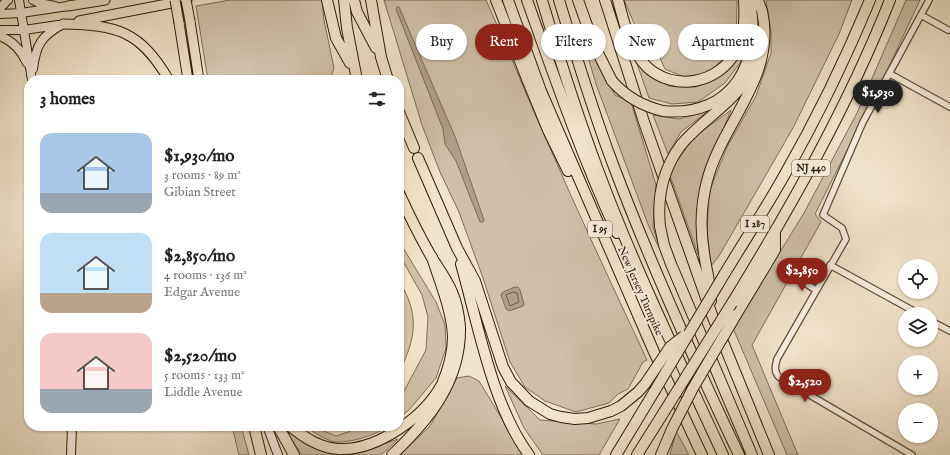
<!DOCTYPE html>
<meta charset="utf-8">
<style>
body{margin:0;font-family:"IM FELL English",serif;background:#f2f2f2;color:#202124;height:100vh;display:flex;flex-direction:column;font-size:15px;white-space:nowrap}
*{box-sizing:border-box;margin:0}
p{font-size:13px;color:#757577}
.icon{flex:none;width:22px;height:22px;fill:none;stroke:currentColor;stroke-width:2;stroke-linecap:round;stroke-linejoin:round}
.map{position:relative;flex:1;overflow:hidden}
.details{position:absolute;left:24px;top:75px;width:380px;height:356px;display:flex;flex-direction:column;background:#fff;border-radius:16px;box-shadow:0 1px 3px #0004}
.details>*{flex:none}
.top-card{position:absolute;left:416px;top:24px;width:380px;height:36px;display:flex;gap:8px}
.fabs{position:absolute;left:898px;top:259px;display:grid;gap:8px}
.fabs a{display:grid;place-items:center;width:40px;height:40px;border-radius:50%;background:#fff;box-shadow:0 1px 3px #0004;font-size:20px}
.price{position:absolute;translate:-50% -34px;padding:0 9px;border-radius:14px;background:#8f2418;color:#fff;font-size:13px;line-height:26px;filter:drop-shadow(0 1px 2px #0008)}
.price::after{content:'';position:absolute;left:50%;top:24px;width:12px;height:9px;margin-left:-6px;background:inherit;clip-path:polygon(0 0,100% 0,50% 100%)}
.price.current{background:#222;color:#fff}
ul{padding:0;list-style:none}
li{display:flex;align-items:center;gap:12px;height:100px;padding:0 16px}
li span{display:grid;place-items:center;flex:none;width:112px;height:80px;border-radius:12px;color:#555}
li>.icon{margin-inline-start:auto}
span .icon{width:48px;height:48px;fill:#fffc;stroke-width:1}
li b{font-size:17px}
h2{display:flex;justify-content:space-between;align-items:center;height:48px;padding:0 16px;font-size:17px}
.tag{padding:0 14px;border-radius:18px;background:#fff;box-shadow:0 1px 3px #0004;font-size:14px;line-height:36px}
.tag.current{background:#8f2418;color:#fff}
.map>svg:first-child{display:block}
.green{fill:#cec1a8;stroke:#7e6f58}
.water{fill:#aea087;stroke:#7b6c54}
.lines{fill:none;stroke-linecap:round;stroke-linejoin:round}
.shore{stroke:#6e5e47;stroke-width:1}
.street-casing{stroke:#5f4e38;stroke-width:8}
.secondary-casing{stroke:#2f1d07;stroke-width:10}
.primary-casing{stroke:#2f1d07;stroke-width:11}
.highway-casing{stroke:#2f1d07;stroke-width:12}
.street{stroke:#f5eddc;stroke-width:5.5}
.secondary{stroke:#f5eddc;stroke-width:8}
.primary{stroke:#efe3c9;stroke-width:9}
.highway{stroke:#efe3c9;stroke-width:10}
.primary-bridge-casing{stroke:#2f1d07;stroke-width:11;stroke-linecap:butt}
.highway-bridge-casing{stroke:#2f1d07;stroke-width:12;stroke-linecap:butt}
.primary-bridge{stroke:#efe3c9;stroke-width:9}
.highway-bridge{stroke:#efe3c9;stroke-width:10}
.labels{text-anchor:middle;dominant-baseline:central;stroke-width:3.5;stroke-linejoin:round;paint-order:stroke}
.shield{fill:#f5eddc;stroke:#6a5b47;stroke-width:1}
.shield-label{font-size:10px;font-weight:bold;fill:#2f1d07}
.street-label{font-size:11px;fill:#2f1d07;stroke:#f5eddc}
</style>
<div class="map">
<svg width="950" height="455" viewBox="0 0 950 455">
<rect width="100%" height="100%" fill="#efe3c9"/>
<filter id="stains"><feTurbulence type="fractalNoise" baseFrequency=".005" numOctaves="4"/><feColorMatrix values="0 0 0 0 .2 0 0 0 0 .09 0 0 0 0 .02 0 0 0 .5 -.17"/></filter>
<radialGradient id="worn" r=".72"><stop offset=".6" stop-color="#630" stop-opacity="0"/><stop offset="1" stop-color="#630" stop-opacity=".3"/></radialGradient>
<path class="green" d="M230 0H322L324 20 334 68 330 80H208L196 6Z
M384 0H486C507 46 525 93 546 139 578 213 613 287 647 360L643 362 628 389 618 394 609 403 576 412 545 401 525 387 510 362 483 278 459 212 440 172 422 125Z
M624 0H737L736 45 709 73 684 77 665 69 660 58H649Z
M766 0H852L839 34 793 128 719 256 711 266 707 232 709 192 727 147 756 96 771 53V32Z
M906 0H920L886 73 815 214 821 222 752 345 798 455H787L733 328 804 213 857 113Z
M579 27 615 95 631 102 656 185 653 227 661 252 649 227 596 84Z
M745 44 740 63 725 83 698 102 672 104 649 98 636 61 648 74 669 86 696 87 723 73Z
M731 110 709 164 698 202V254L669 173 693 138Z
M708 111 681 132 668 154 653 115 679 119Z
M399 241 436 302 445 325 446 348 436 378 409 410 399 418V397L403 393 426 350 428 317 422 295 399 254Z
M399 281C420 314 416 339 399 372Z
M469 376 479 381 524 455H400L430 426 457 378Z
M505 386 540 420 596 424 620 419 599 455H543L524 428Z
M232 426H241L249 455H239Z
M305 426H311L336 436 366 426H389C376 435 351 443 335 442 328 441 310 431 305 426Z
M284 429 324 452 355 454 398 439 381 455H302Z
M676 431 689 455H670Z"/>
<path class="water" d="M397 7H399L456 139 484 220 483 222H480L456 161 445 144 443 129 396 9Z
M515 287H518L520 290 524 304 523 306 509 311 506 309 501 295 503 292Z"/>
<g class="lines">
<path class="shore" d="M514 292 517 293 519 302 510 306 506 295Z"/>
<defs>
<path id="street" d="M921 15 948 30
M890 74 950 107
M830 265 919 314
M797 278 816 290
M931 321 950 331
M912 455 779 377C774 372 775 366 777 359L846 239 842 228 823 215 863 122 929 0"/>
<path id="secondary" d="M19 0 32 80
M33 0 39 3 55 6
M0 8 8 0
M0 14 21 13 68 6
M0 30H24L58 25
M0 36C13 41 21 50 27 63
M33 69C36 45 41 36 63 24
M267 426 278 455
M71 455 72 426"/>
<path id="primary" d="M68 6 105 0
M79 21 187 0
M190 21 199 80
M179 23 188 80
M63 24C118 25 140 31 169 80"/>
<path id="highway" d="M327 0 336 38 350 63
M344 0 347 28 357 80
M354 0 357 12 376 48
M371 0 381 57 388 80
M496 0 527 79 548 130 568 171
M508 0 541 91 654 352 702 455
M527 0C555 79 582 157 617 233
M542 0C559 57 577 114 598 170 634 267 680 361 723 455
M559 0C576 56 593 112 614 167 651 265 694 360 739 455
M578 0 594 45 612 81
M605 0 644 122 712 315 769 455
M618 0C624 22 630 50 647 67 674 92 719 84 736 51 745 35 745 18 744 0
M663 111C731 118 764 62 749 0
M399 112 414 148
M681 145C705 116 743 99 755 61
M418 158 457 248 475 281 503 367 511 382 529 401 550 414 561 417 575 419 588 418 611 411
M660 226 664 245 671 264 752 455
M461 264C478 324 492 405 529 455
M725 273C745 240 766 208 785 174 817 118 845 60 870 0
M711 301C711 285 706 269 704 253 700 229 701 204 707 181 722 122 777 77 762 11 761 8 759 4 758 0
M732 303C792 205 848 106 890 0
M736 315 775 250V234
M254 426 261 455
M278 426 294 455
M290 426C305 438 320 448 339 449 376 451 425 417 442 384 448 370 453 352 453 337 452 310 440 283 432 257
M392 455C429 420 461 381 460 327 459 315 457 303 452 292 447 280 439 269 432 258 420 237 409 215 399 193
M616 455 654 392
M637 455 664 412
M661 455 672 429"/>
</defs>
<use href="#street" class="street-casing"/>
<use href="#secondary" class="secondary-casing"/>
<use href="#primary" class="primary-casing"/>
<use href="#highway" class="highway-casing"/>
<use href="#street" class="street"/>
<use href="#secondary" class="secondary"/>
<use href="#primary" class="primary"/>
<use href="#highway" class="highway"/>
<defs>
<path id="primary-bridge" d="M175 0 179 23
M186 0 190 21"/>
<path id="highway-bridge" d="M612 81C626 97 642 106 663 111
M660 226C657 197 663 169 681 145
M654 392 725 273
M611 411 621 406 638 392 645 384 670 347 684 336
M664 412 732 303
M672 429 693 388 736 315"/>
</defs>
<use href="#primary-bridge" class="primary-bridge-casing"/>
<use href="#highway-bridge" class="highway-bridge-casing"/>
<use href="#primary-bridge" class="primary-bridge"/>
<use href="#highway-bridge" class="highway-bridge"/>
</g>
<g class="labels">
<g class="shield">
<rect x="792" y="160" width="38" height="16" rx="3"/>
<rect x="741" y="216" width="28" height="16" rx="3"/>
<rect x="588" y="221" width="24" height="16" rx="3"/>
</g>
<g class="shield-label">
<text x="811" y="168">NJ 440</text>
<text x="755" y="224">I 287</text>
<text x="600" y="229">I 95</text>
</g>
<g class="street-label">
<text transform="translate(640 291) rotate(66)">New Jersey Turnpike</text>
</g>
</g>
<rect width="100%" height="100%" filter="url(#stains)"/>
<rect width="100%" height="100%" fill="url(#worn)"/>
</svg>
<div class="fabs">
<a><svg class="icon" aria-label="locate" viewBox="0 0 24 24"><circle cx="12" cy="12" r="6"/><path d="M12 2v4M12 18v4M2 12h4M18 12h4"/></svg></a>
<a><svg class="icon" aria-label="layers" viewBox="0 0 24 24"><path d="M12 4l9 5-9 5-9-5zM3 14l9 5 9-5"/></svg></a>
<a>+</a>
<a>−</a>
</div>
<b class="price current" style="left:878px;top:114px">$1,930</b>
<b class="price" style="left:802px;top:292px">$2,850</b>
<b class="price" style="left:805px;top:403px">$2,520</b>
<div class="top-card">
<a class="tag">Buy</a>
<a class="tag current">Rent</a>
<a class="tag">Filters</a>
<a class="tag">New</a>
<a class="tag">Apartment</a>
</div>
<section class="details">
<h2>3 homes<svg class="icon" aria-label="filters" viewBox="0 0 24 24"><path d="M4 7h16M4 17h16"/><circle cx="9" cy="7" r="2"/><circle cx="15" cy="17" r="2"/></svg></h2>
<ul>
<li><span style="background:linear-gradient(#a9c7e8 75%,#9aa5b1 0)"><svg class="icon" aria-label="home" viewBox="0 0 24 24"><path d="M3 11l9-7 9 7M6 9v11h12V9"/></svg></span><div><b>$1,930/mo</b><p>3 rooms · 89 m²</p><p>Gibian Street</p></div></li>
<li><span style="background:linear-gradient(#bfe0f5 75%,#b9a48a 0)"><svg class="icon" aria-label="home" viewBox="0 0 24 24"><path d="M3 11l9-7 9 7M6 9v11h12V9"/></svg></span><div><b>$2,850/mo</b><p>4 rooms · 136 m²</p><p>Edgar Avenue</p></div></li>
<li><span style="background:linear-gradient(#f6c9c9 70%,#9aa5b1 0)"><svg class="icon" aria-label="home" viewBox="0 0 24 24"><path d="M3 11l9-7 9 7M6 9v11h12V9"/></svg></span><div><b>$2,520/mo</b><p>5 rooms · 133 m²</p><p>Liddle Avenue</p></div></li>
</ul>
</section>
</div>
